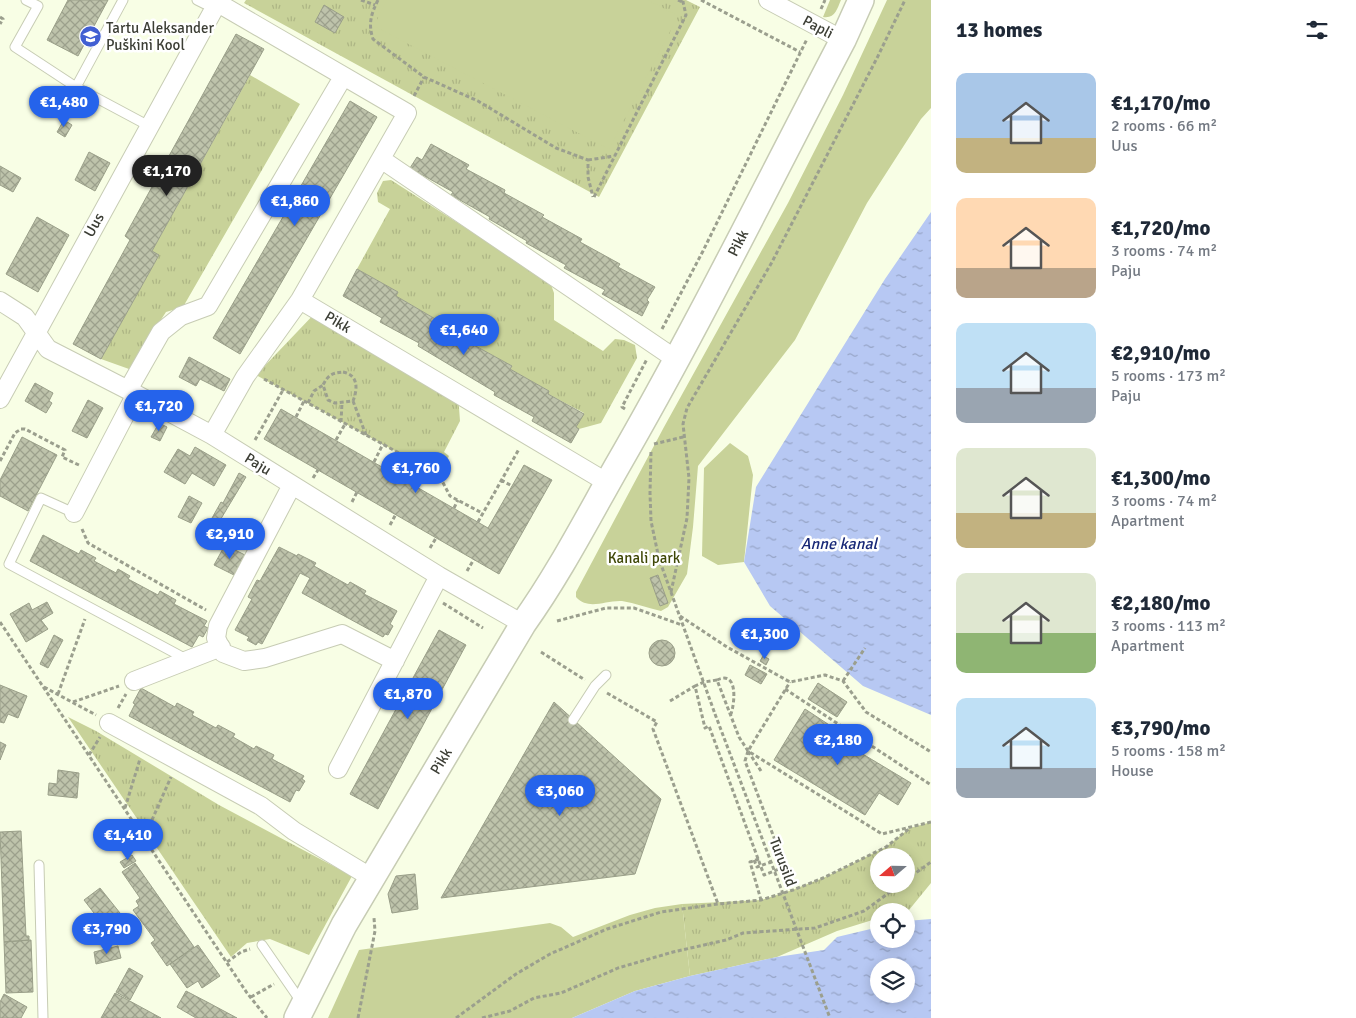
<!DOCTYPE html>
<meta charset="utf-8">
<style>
body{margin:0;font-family:Signika,sans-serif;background:#f6f6f7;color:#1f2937;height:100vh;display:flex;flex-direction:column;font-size:19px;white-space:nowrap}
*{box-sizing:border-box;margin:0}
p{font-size:16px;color:#747a83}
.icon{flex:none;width:28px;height:28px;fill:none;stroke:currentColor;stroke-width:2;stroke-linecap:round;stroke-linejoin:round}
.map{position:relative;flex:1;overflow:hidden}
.panel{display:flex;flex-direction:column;background:#fff;width:425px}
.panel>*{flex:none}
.needle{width:32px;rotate:250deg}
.tools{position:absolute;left:870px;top:848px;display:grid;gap:10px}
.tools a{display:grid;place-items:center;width:45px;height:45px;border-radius:50%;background:#fff;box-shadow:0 2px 12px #0003;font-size:25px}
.price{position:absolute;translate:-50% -42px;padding:0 11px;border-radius:18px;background:#2563eb;color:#fff;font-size:16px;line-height:32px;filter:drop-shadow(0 1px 2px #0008)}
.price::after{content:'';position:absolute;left:50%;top:30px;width:15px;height:11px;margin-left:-8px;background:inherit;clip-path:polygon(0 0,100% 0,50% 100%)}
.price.current{background:#222;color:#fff}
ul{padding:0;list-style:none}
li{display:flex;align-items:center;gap:15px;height:125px;padding:0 25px}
li span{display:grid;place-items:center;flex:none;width:140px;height:100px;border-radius:10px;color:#555}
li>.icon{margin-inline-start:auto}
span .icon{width:60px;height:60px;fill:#fffc;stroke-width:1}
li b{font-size:21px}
h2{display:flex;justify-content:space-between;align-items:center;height:60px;padding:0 25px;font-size:21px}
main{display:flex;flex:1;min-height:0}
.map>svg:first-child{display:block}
.grass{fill:url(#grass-tufts);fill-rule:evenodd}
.green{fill:#c8d299}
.water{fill:url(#water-ripples);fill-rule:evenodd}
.building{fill:url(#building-cross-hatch);stroke:#9a9f89}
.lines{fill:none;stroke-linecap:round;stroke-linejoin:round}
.lane-casing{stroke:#c7ccb4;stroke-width:11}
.street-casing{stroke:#c7ccb4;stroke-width:20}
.secondary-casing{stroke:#c7ccb4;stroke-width:28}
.path{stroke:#9b9f8e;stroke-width:3;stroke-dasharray:4 2.5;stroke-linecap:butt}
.lane{stroke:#fff;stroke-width:9}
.street{stroke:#fff;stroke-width:18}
.secondary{stroke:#fff;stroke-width:25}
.path-bridge{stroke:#9b9f8e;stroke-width:3;stroke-dasharray:4 2.5;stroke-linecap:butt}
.labels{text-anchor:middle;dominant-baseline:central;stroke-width:5;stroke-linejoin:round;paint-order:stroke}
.street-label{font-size:15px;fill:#3c3e35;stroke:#fff}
.poi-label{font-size:15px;fill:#3c3e35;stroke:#fff;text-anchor:start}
.park-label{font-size:15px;fill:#3e4606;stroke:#fff}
.water-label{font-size:16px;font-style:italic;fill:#182877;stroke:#fff}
</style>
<main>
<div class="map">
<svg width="931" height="1018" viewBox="0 0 931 1018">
<defs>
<pattern id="grass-tufts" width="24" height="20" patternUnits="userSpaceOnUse" patternTransform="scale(1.25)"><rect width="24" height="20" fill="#c8d299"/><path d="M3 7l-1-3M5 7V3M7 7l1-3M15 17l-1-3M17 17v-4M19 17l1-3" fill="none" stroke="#adb584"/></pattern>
<pattern id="water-ripples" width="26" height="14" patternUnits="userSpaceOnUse" patternTransform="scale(1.25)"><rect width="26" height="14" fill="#b7c8f3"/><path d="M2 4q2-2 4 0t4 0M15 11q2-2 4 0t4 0" fill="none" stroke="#96a4c6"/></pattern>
<pattern id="building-cross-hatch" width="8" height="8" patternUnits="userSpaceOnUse" patternTransform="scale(1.25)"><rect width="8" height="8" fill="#bec3ab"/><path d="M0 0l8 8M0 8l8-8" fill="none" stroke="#9ca08c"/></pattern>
</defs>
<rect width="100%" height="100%" fill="#f8fee5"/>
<path class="grass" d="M246 0H686L700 7 599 197 244 3Z
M830 0H841C837 9 835 19 823 17Z
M250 75 300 104 183 307 166 312 129 369 101 359 159 255 152 251Z
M391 180 550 282 554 293V320L603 351 615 339 624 340 635 345 637 358 601 423 579 429 576 427 584 413 548 394 549 391 510 369 512 366 472 344 473 341 396 296 398 292 357 269 390 209 378 202 377 193 383 181Z
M318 310 458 394 460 421 444 452 449 456 439 475 256 375Z
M68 717 96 731 219 805 352 876 309 955 270 939 247 943 231 957Z
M931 822V883L909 910 903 911H879V918L837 931 777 957 690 976 682 904 761 900 792 890 823 878 886 847 910 828ZM879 856H906V884H879Z"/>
<path class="green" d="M387 0H648L678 16 609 149 374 26Z
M887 0H931V108L921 119 867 203 795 340 698 466 693 527 687 574 668 607 661 611C648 608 635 603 622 601 605 600 589 611 576 597V592L664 427 788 203 843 95Z
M730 443 748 456 753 475 744 562 718 565 702 556 704 468Z
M682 904 690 976 635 991 572 1018H328L359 950 550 923 561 927 573 937 630 915 655 908Z"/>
<path class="water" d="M931 212V715L863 686 770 606 744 562 756 487 885 279Z
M931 919V1018H572L635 991 690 976 777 957 824 950 837 937 879 927V939H906V921ZM879 966H906V994H879Z"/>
<path class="building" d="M68 0H108L78 56 47 40Z
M324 5 344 17 335 33 315 22Z
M236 34 264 49 152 251 159 255 101 359 73 344 130 240 125 236Z
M350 101 377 117 240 354 213 338Z
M64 120 72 125 65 137 57 132Z
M431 144 469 165 466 169 505 190 504 193 544 215 542 217 582 239 580 242 620 264 618 267 655 287 647 300 649 302 642 316 602 294 605 290 564 268 566 265 526 243 527 241 489 219 490 217 451 195 453 192 410 168 417 157 422 160Z
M89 152 110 163 95 191 75 180Z
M0 166 21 178 13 192 0 185Z
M37 217 69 235 38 292 6 274Z
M357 269 398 292 396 296 473 341 472 344 512 366 510 369 549 391 548 394 584 414 576 427 579 429 571 443 532 421 534 417 494 395 495 392 418 346 419 343 380 322 382 318 343 296Z
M189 357 230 379 224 391 200 379 196 386 179 377Z
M35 383 53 393 49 401 52 403 46 413 25 401Z
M88 400 103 408 87 438 72 431Z
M281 409 488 528 524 465 552 480 499 574 264 439Z
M159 423 167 427 160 441 151 437Z
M22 437 57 455 28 511 0 496V480Z
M195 447 226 465 214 486 192 473 185 484 164 472 178 449 190 456Z
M239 473 246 477 219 522 212 518 221 502 223 503Z
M189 496 202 503 191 523 178 517Z
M43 535 79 554 81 550 96 558 94 561 116 573 118 569 130 576 128 579 158 595 160 591 176 600 174 604 207 621 204 626 208 628 203 637 199 635 192 647 30 561Z
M225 545 245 555 234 575 214 565Z
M279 547 297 556 298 554 316 563 314 566 348 585 350 582 366 591 364 594 397 611 390 624 393 626 388 635 385 634 383 637 302 593 310 578 300 573 262 644 258 642 256 645 247 640 249 637 235 630 252 599 248 597 257 580 260 581Z
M658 575 668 603 660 606 650 578Z
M47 602 53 613 41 620 48 629 26 642 10 614 29 603 32 610Z
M439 630 466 645 378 809 350 794Z
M54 635 63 640 48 668 40 664Z
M649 653a13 13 0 1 1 26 0a13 13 0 1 1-26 0Z
M763 656 769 659 766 665 760 661Z
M750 665 767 674 761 684 745 675Z
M818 683 847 702 837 717 808 699Z
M0 685 27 696 18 718 8 714 4 723 0 722Z
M141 688 175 707 177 703 194 712 192 715 216 728 218 725 235 734 233 737 254 749 256 746 274 755 272 759 304 776 302 779 305 781 299 791 296 790 290 802 129 716 135 704 133 703Z
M554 702 661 799 635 874 441 898Z
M805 709 840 732 836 738 911 783 898 805 879 793 865 815 774 760Z
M0 742 6 745 0 760Z
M58 770 79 773 77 798 48 795 49 783 57 784Z
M21 831 26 936H29V940L4 942 0 832Z
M132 855 136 861 124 868 120 862Z
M135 863 194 947 167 966 151 943 155 940 133 910 139 906 136 901 140 898 122 872Z
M415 874 418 909 392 913 388 894 396 876Z
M100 888 120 913 104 926 84 900Z
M31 940 33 992 6 993 4 942Z
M198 945 220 976 202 988 198 981 187 988 170 964Z
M118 946 121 958 96 964 94 952Z
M129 968 143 976 130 1000 116 992Z
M186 991 209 1003 237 1018H196L177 1007Z
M115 993 161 1018H101Z
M4 994 27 1007 21 1018H0V1002Z"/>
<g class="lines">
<defs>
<path id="lane" d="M26 0 38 6 15 47 76 87 149 126
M197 0 205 4 218 3
M76 87 123 0
M74 513 41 498 9 564 188 660
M573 720 595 686 606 675
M39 865 43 1018
M262 945 302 1003"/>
<path id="street" d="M768 0 843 40
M381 159 677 360
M300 300 608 483
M0 301 25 317 48 349 128 390 212 435 439 576 523 624
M128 390 161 332 181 316 208 306 343 77
M0 399 219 0
M212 435 245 377 300 300 407 113 218 3
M292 485 218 626 216 638 223 653 244 661 265 658 342 634 395 661
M74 513 136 394
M134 681 221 647
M109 723 261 806 294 831 372 878
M338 769 439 576"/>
<path id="secondary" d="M297 1018 344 925 523 624C558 575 586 521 616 468 697 328 768 183 843 40L861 0"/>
</defs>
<use href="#lane" class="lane-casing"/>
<use href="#street" class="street-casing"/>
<use href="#secondary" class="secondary-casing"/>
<path class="path" d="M361 0 375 5
M378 0C371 14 368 24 373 39L424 77 478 101 556 148 588 160V177L593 197
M678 0 683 2
M701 0 800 52
M821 9 825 0
M0 17 3 19 0 24
M414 96 424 77
M588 160 614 156
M594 197 686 15 683 2 684 0
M662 329 703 251 807 39
M343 372C358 375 358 388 353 401L335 403 328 400 323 385C328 375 332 373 343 372Z
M264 379 439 475 450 496 482 513
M353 401 366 435
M308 403 314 391 323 385
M625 409 622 407 647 359
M296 417 304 401
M341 422 342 403
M255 440 283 390
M336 440 345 424
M654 444 683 437
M651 452 650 493 651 521 659 559 715 714
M0 461 15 433 21 429H25L65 450 62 457 81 466
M374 462 383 444
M313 478 318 470
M501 480 512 486
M412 484 425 467
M352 502 357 492
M454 508 458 500
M478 522 519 449
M390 525 396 514
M82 529 88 543 206 610
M430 548 436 538
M467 571 474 559
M671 592 687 518 689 478 683 424 687 408 772 262 878 56 905 0
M443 603 483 628
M680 616 727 647 790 682 825 675 843 681 866 712 931 752
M557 621 606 608H634L682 625
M0 622 247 993 267 1018
M541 652 585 680
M717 680C738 670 735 702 731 714
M843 681 865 648
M44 687 96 715
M785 689 931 785
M607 693 657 722 653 729 718 904
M58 694 85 619
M670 701 695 686
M73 702 119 686
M118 708 126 694
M748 751 745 761 784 864V867L764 875 709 726 705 728 695 686 704 682 717 680 739 737 748 751 882 834 931 822
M89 755 100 737
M761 771 748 751 790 682
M125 808 140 759
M144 838 171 777
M759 859 750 862 761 900
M906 880 931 862
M227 962 241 952 250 949
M251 997 274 984
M358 1018 375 931 374 918
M456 1018 516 974 550 954 607 929 661 912 718 904 761 900 793 890 823 878 886 847 910 828
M482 1018 510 1011 534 998 561 993 618 968 673 952 726 940 743 933 815 928 864 911 901 884"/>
<use href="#lane" class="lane"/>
<use href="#street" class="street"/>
<use href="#secondary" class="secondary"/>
<path class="path-bridge" d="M715 714 830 1018
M754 860 757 867 771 862"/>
</g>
<defs>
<symbol id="school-disc" viewBox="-11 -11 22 22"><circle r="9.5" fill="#415fd2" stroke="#fff"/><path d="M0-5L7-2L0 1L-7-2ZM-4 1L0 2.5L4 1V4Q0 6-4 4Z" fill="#fff"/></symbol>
</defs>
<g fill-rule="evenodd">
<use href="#school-disc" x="78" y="24" width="25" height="25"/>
</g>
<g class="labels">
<g class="street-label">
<text transform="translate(818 27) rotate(28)">Papli</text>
<text transform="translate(94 225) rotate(-61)">Uus</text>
<text transform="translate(738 243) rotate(-63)">Pikk</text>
<text transform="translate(338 322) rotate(31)">Pikk</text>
<text transform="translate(258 464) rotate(32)">Paju</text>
<text transform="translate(441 761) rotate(-59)">Pikk</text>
<text transform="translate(783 862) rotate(69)">Turusild</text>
</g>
<g class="poi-label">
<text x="106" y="28">Tartu Aleksander<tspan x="106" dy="17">Puškini Kool</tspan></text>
</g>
<g class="park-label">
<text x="644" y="558">Kanali park</text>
</g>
<g class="water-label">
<text x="839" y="544">Anne kanal</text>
</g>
</g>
</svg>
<div class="tools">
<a><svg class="needle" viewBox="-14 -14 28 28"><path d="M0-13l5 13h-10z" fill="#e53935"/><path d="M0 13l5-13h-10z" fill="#747a83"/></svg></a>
<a><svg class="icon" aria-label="locate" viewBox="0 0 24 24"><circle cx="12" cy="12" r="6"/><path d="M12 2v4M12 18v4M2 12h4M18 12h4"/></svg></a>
<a><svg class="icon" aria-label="layers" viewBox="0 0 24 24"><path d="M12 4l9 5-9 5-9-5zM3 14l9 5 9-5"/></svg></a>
</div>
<b class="price" style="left:64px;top:128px">€1,480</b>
<b class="price current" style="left:167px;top:197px">€1,170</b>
<b class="price" style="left:295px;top:227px">€1,860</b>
<b class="price" style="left:464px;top:356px">€1,640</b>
<b class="price" style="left:159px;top:432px">€1,720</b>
<b class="price" style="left:416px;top:494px">€1,760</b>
<b class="price" style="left:230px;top:560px">€2,910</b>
<b class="price" style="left:765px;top:660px">€1,300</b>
<b class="price" style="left:408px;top:720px">€1,870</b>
<b class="price" style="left:838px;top:766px">€2,180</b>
<b class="price" style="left:560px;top:817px">€3,060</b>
<b class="price" style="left:128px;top:861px">€1,410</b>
<b class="price" style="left:107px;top:955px">€3,790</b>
</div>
<section class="panel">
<h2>13 homes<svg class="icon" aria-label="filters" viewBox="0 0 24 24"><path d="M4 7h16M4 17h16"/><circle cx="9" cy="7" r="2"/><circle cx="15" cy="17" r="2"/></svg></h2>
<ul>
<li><span style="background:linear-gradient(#a9c7e8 65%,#c2b280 0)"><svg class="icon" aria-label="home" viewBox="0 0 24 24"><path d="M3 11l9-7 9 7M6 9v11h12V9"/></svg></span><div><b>€1,170/mo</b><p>2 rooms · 66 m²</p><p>Uus</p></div></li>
<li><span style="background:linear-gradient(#ffd9b3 70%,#b9a48a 0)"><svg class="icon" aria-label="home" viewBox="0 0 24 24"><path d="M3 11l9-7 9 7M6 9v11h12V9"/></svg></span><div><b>€1,720/mo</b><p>3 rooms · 74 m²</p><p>Paju</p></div></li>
<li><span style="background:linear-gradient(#bfe0f5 65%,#9aa5b1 0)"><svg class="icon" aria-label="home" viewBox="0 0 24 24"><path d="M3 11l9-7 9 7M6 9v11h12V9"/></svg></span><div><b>€2,910/mo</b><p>5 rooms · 173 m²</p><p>Paju</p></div></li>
<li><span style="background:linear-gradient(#dfe7d0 65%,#c2b280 0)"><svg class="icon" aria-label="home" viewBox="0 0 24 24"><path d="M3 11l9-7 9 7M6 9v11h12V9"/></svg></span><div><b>€1,300/mo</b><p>3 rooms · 74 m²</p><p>Apartment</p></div></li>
<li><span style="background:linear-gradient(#dfe7d0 60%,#8fb573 0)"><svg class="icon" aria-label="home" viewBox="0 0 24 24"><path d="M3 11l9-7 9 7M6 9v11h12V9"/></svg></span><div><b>€2,180/mo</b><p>3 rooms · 113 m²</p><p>Apartment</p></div></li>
<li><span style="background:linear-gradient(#bfe0f5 70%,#9aa5b1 0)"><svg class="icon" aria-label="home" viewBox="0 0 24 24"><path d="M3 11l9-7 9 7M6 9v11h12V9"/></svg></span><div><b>€3,790/mo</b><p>5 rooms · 158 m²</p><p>House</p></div></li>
</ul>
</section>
</main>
